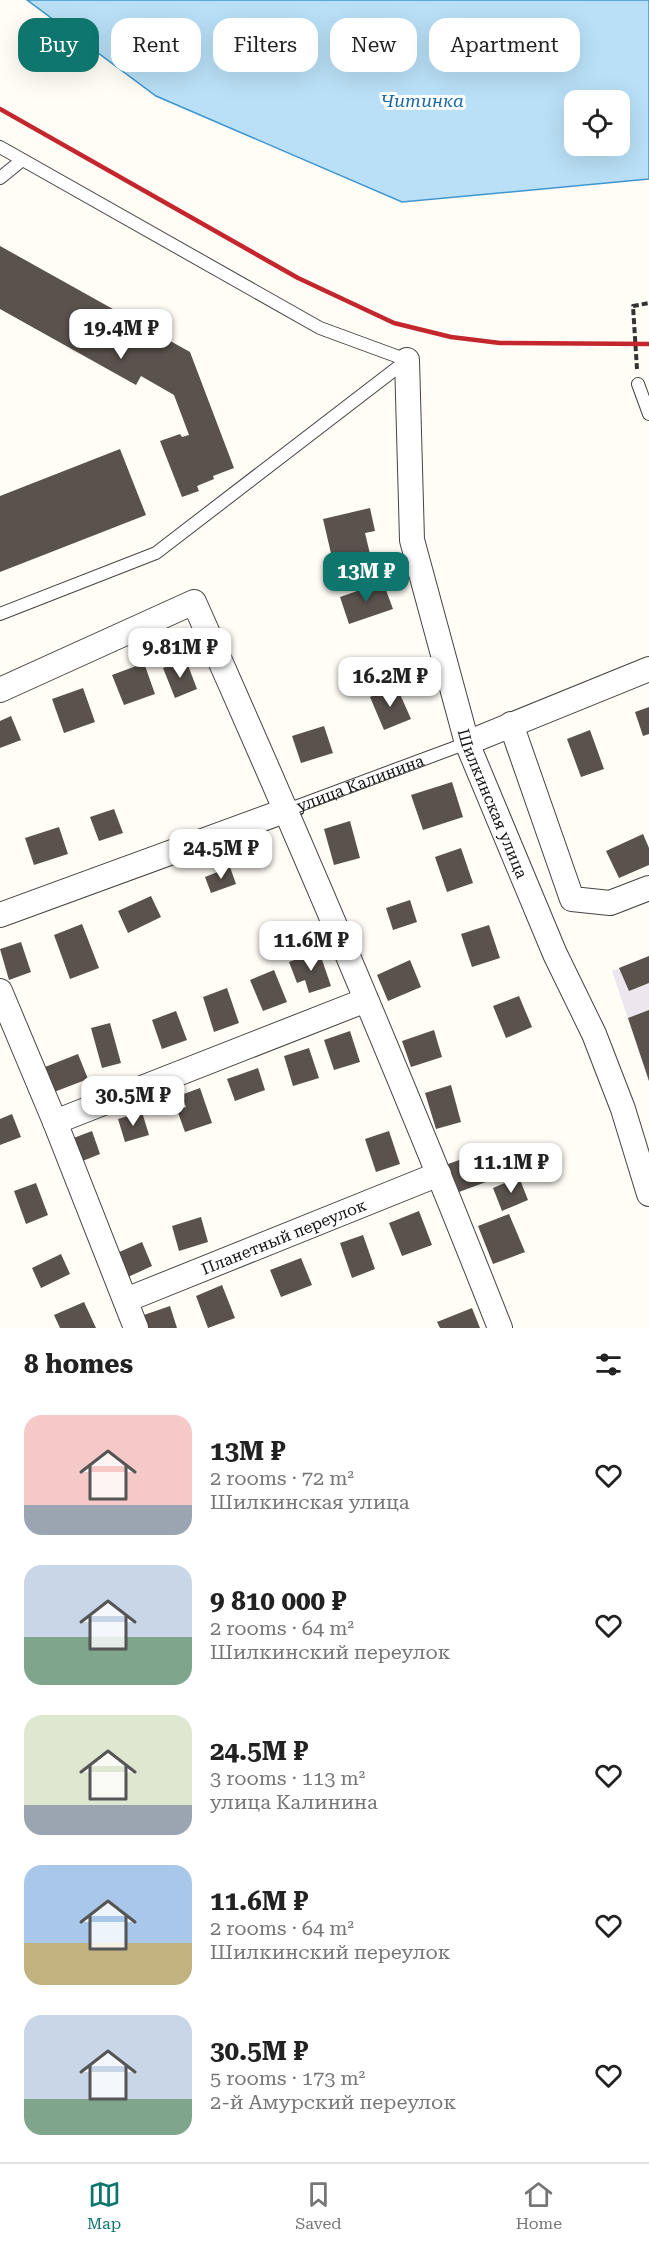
<!DOCTYPE html>
<meta charset="utf-8">
<style>
body{margin:0;font-family:"Roboto Serif",serif;background:#f2f2f2;color:#222;height:100vh;display:flex;flex-direction:column;font-size:22px;white-space:nowrap}
*{box-sizing:border-box;margin:0}
p{font-size:20px;color:#767676}
.icon{flex:none;width:33px;height:33px;fill:none;stroke:currentColor;stroke-width:2;stroke-linecap:round;stroke-linejoin:round}
.map{position:relative;height:1328px;overflow:hidden}
.sheet{display:flex;flex-direction:column;background:#fff;flex:1}
.sheet>*{flex:none}
.guide{position:absolute;left:18px;top:18px;width:614px;height:54px;display:flex;gap:12px}
.controls{position:absolute;left:564px;top:90px;display:grid;gap:12px}
.controls a{display:grid;place-items:center;width:66px;height:66px;border-radius:12px;background:#fff;box-shadow:0 6px 24px #0002;font-size:30px}
.price{position:absolute;translate:-50% -51px;padding:0 14px;border-radius:12px;background:#fff;color:#222;font-size:20px;line-height:39px;filter:drop-shadow(0 2px 3px #0008)}
.price::after{content:'';position:absolute;left:50%;top:36px;width:18px;height:14px;margin-left:-9px;background:inherit;clip-path:polygon(0 0,100% 0,50% 100%)}
.price.active{background:#0f766e;color:#fff}
ul{padding:0;list-style:none}
li{display:flex;align-items:center;gap:18px;height:150px;padding:0 24px}
li span{display:grid;place-items:center;flex:none;width:168px;height:120px;border-radius:18px;color:#555}
li>.icon{margin-inline-start:auto}
span .icon{width:72px;height:72px;fill:#fffc;stroke-width:1}
li b{font-size:26px}
h2{display:flex;justify-content:space-between;align-items:center;height:72px;padding:0 24px;font-size:26px}
.chip{padding:0 21px;border-radius:18px;background:#fff;box-shadow:0 6px 24px #0002;font-size:21px;line-height:54px}
.chip.active{background:#0f766e;color:#fff}
.tab-bar{display:flex;justify-content:space-around;align-items:center;height:84px;border-top:2px solid #e0e0e0;background:#fff;font-size:16px;color:#767676}
.tab-bar a{display:grid;justify-items:center;gap:3px}
.tab-bar .active{color:#0f766e}
.map>svg:first-child{display:block}
.industrial{fill:#eee6ef}
.water{fill:#b9e0f7;stroke:#3f96cf;stroke-width:1.5;fill-rule:evenodd}
.building{fill:#5a524d}
.lines{fill:none;stroke-linecap:round;stroke-linejoin:round}
.service-casing{stroke:#444;stroke-width:14}
.minor-casing{stroke:#444;stroke-width:26}
.path{stroke:#333;stroke-width:4;stroke-dasharray:6 3;stroke-linecap:butt}
.service{stroke:#fff;stroke-width:12}
.minor{stroke:#fff;stroke-width:24}
.rail{stroke:#c4262e;stroke-width:4.5}
.labels{text-anchor:middle;dominant-baseline:central;stroke-width:6;stroke-linejoin:round;paint-order:stroke}
.street-label{font-size:16px;fill:#111;stroke:#fff}
.water-label{font-size:18px;font-style:italic;fill:#1768a6;stroke:#fff}
</style>
<div class="map">
<svg width="649" height="1328" viewBox="0 0 649 1328">
<rect width="100%" height="100%" fill="#fffdf5"/>
<path class="industrial" d="M649 956V1082L612 971Z"/>
<path class="water" d="M27 0H649V179L402 202 156 96ZM574 100H620V146H574Z"/>
<path class="building" d="M0 246 190 352 234 468 213 476 214 479 197 486 199 491 182 497 160 441 180 434 182 437 189 435 174 395 141 376 136 385 0 309Z
M120 449 146 515 0 572V496Z
M370 508 375 531 365 533 370 554 333 562 323 519Z
M383 582 393 609 349 624 340 597Z
M186 660 197 689 175 698 163 668Z
M144 663 155 694 124 705 112 675Z
M396 685 411 719 384 730 370 697Z
M83 688 95 722 64 733 52 699Z
M649 707V734L643 736 635 712Z
M11 716 21 740 0 748V721Z
M324 726 333 753 301 763 292 736Z
M590 730 604 769 581 777 567 739Z
M452 782 463 817 423 830 411 795Z
M114 809 123 833 99 841 90 817Z
M350 821 360 858 334 865 324 829Z
M59 827 68 854 34 865 25 838Z
M643 834 649 848V865L619 878 606 851Z
M461 848 473 883 447 892 435 857Z
M230 867 236 884 211 893 205 877Z
M151 896 161 917 128 933 118 911Z
M410 900 417 922 393 930 386 908Z
M82 924 99 968 70 979 54 935Z
M489 925 500 958 472 967 461 934Z
M21 942 31 972 9 980 0 949Z
M319 951 331 986 309 993 305 980 297 983 289 962Z
M649 956V983L629 991 619 968Z
M410 960 421 987 388 1001 377 975Z
M274 970 287 1002 263 1011 250 980Z
M227 988 239 1023 214 1032 203 997Z
M519 996 532 1027 506 1038 493 1006Z
M649 1010V1081L628 1018Z
M176 1011 187 1040 162 1049 152 1020Z
M110 1023 121 1063 102 1068 91 1028Z
M434 1030 442 1057 411 1067 402 1041Z
M350 1031 360 1062 334 1070 324 1040Z
M309 1048 319 1078 293 1086 284 1056Z
M78 1054 88 1079 54 1092 45 1067Z
M258 1068 265 1090 235 1101 227 1079Z
M451 1085 461 1122 436 1129 425 1093Z
M200 1088 212 1123 185 1132 177 1110 186 1107 181 1095Z
M142 1112 149 1135 125 1142 118 1119Z
M12 1114 21 1137 0 1145V1119Z
M92 1131 100 1154 80 1162 71 1139Z
M389 1131 400 1164 376 1172 365 1139Z
M476 1154 486 1182 459 1192 448 1164Z
M519 1177 528 1200 502 1211 493 1188Z
M36 1183 48 1215 26 1224 14 1191Z
M419 1211 432 1245 402 1256 389 1223Z
M509 1214 525 1252 493 1264 478 1226Z
M201 1217 208 1242 179 1251 172 1226Z
M363 1235 375 1269 352 1278 340 1243Z
M142 1242 152 1266 128 1277 117 1253Z
M61 1254 70 1274 41 1288 32 1268Z
M301 1258 312 1285 281 1297 270 1270Z
M222 1285 235 1318 208 1328 196 1296Z
M84 1302 96 1328H60L54 1315Z
M170 1306 177 1328H141L138 1317Z
M472 1308 480 1328H440L437 1322Z"/>
<g class="lines">
<defs>
<g id="service">
<path d="M0 147 320 328 407 360"/>
<path d="M0 178 21 161"/>
<path d="M638 384 649 414"/>
<path d="M0 614 156 553 406 361"/>
<path id="s1" d="M287 810 467 743"/>
</g>
<g id="minor">
<path id="s2" d="M407 360 412 540 467 743 555 954 594 1034 623 1109 649 1194"/>
<path d="M0 690 194 602C301 842 404 1084 500 1328"/>
<path d="M511 724 572 899 610 903 649 888"/>
<path d="M467 743 649 669"/>
<path d="M0 915 287 810"/>
<path d="M0 991 55 1122 136 1328"/>
<path d="M55 1122 366 1000"/>
<path id="s3" d="M126 1300 439 1174"/>
</g>
</defs>
<use href="#service" class="service-casing"/>
<use href="#minor" class="minor-casing"/>
<path class="path" d="M637 369 633 306 649 303"/>
<use href="#service" class="service"/>
<use href="#minor" class="minor"/>
<path class="rail" d="M0 109 298 278 394 323 451 337 500 343 649 344"/>
</g>
<g class="labels">
<g class="street-label">
<text stroke="none"><textPath href="#s1" startOffset="78">улица Калинина</textPath></text>
<text stroke="none"><textPath href="#s2" startOffset="456">Шилкинская улица</textPath></text>
<text stroke="none"><textPath href="#s3" startOffset="170">Планетный переулок</textPath></text>
</g>
<g class="water-label">
<text x="422" y="100">Читинка</text>
</g>
</g>
</svg>
<div class="controls">
<a><svg class="icon" aria-label="locate" viewBox="0 0 24 24"><circle cx="12" cy="12" r="6"/><path d="M12 2v4M12 18v4M2 12h4M18 12h4"/></svg></a>
</div>
<b class="price" style="left:121px;top:360px">19.4M ₽</b>
<b class="price active" style="left:366px;top:603px">13M ₽</b>
<b class="price" style="left:180px;top:679px">9.81M ₽</b>
<b class="price" style="left:390px;top:708px">16.2M ₽</b>
<b class="price" style="left:221px;top:880px">24.5M ₽</b>
<b class="price" style="left:311px;top:972px">11.6M ₽</b>
<b class="price" style="left:133px;top:1127px">30.5M ₽</b>
<b class="price" style="left:511px;top:1194px">11.1M ₽</b>
<div class="guide">
<a class="chip active">Buy</a>
<a class="chip">Rent</a>
<a class="chip">Filters</a>
<a class="chip">New</a>
<a class="chip">Apartment</a>
</div>
</div>
<section class="sheet">
<h2>8 homes<svg class="icon" aria-label="filters" viewBox="0 0 24 24"><path d="M4 7h16M4 17h16"/><circle cx="9" cy="7" r="2"/><circle cx="15" cy="17" r="2"/></svg></h2>
<ul>
<li><span style="background:linear-gradient(#f6c9c9 75%,#9aa5b1 0)"><svg class="icon" aria-label="home" viewBox="0 0 24 24"><path d="M3 11l9-7 9 7M6 9v11h12V9"/></svg></span><div><b>13M ₽</b><p>2 rooms · 72 m²</p><p>Шилкинская улица</p></div><svg class="icon" aria-label="heart" viewBox="0 0 24 24"><path d="M12 20l-8-8c-3-5 5-10 8-4 3-6 11-1 8 4z"/></svg></li>
<li><span style="background:linear-gradient(#c9d6e8 60%,#7fa58c 0)"><svg class="icon" aria-label="home" viewBox="0 0 24 24"><path d="M3 11l9-7 9 7M6 9v11h12V9"/></svg></span><div><b>9 810 000 ₽</b><p>2 rooms · 64 m²</p><p>Шилкинский переулок</p></div><svg class="icon" aria-label="heart" viewBox="0 0 24 24"><path d="M12 20l-8-8c-3-5 5-10 8-4 3-6 11-1 8 4z"/></svg></li>
<li><span style="background:linear-gradient(#dfe7d0 75%,#9aa5b1 0)"><svg class="icon" aria-label="home" viewBox="0 0 24 24"><path d="M3 11l9-7 9 7M6 9v11h12V9"/></svg></span><div><b>24.5M ₽</b><p>3 rooms · 113 m²</p><p>улица Калинина</p></div><svg class="icon" aria-label="heart" viewBox="0 0 24 24"><path d="M12 20l-8-8c-3-5 5-10 8-4 3-6 11-1 8 4z"/></svg></li>
<li><span style="background:linear-gradient(#a9c7e8 65%,#c2b280 0)"><svg class="icon" aria-label="home" viewBox="0 0 24 24"><path d="M3 11l9-7 9 7M6 9v11h12V9"/></svg></span><div><b>11.6M ₽</b><p>2 rooms · 64 m²</p><p>Шилкинский переулок</p></div><svg class="icon" aria-label="heart" viewBox="0 0 24 24"><path d="M12 20l-8-8c-3-5 5-10 8-4 3-6 11-1 8 4z"/></svg></li>
<li><span style="background:linear-gradient(#c9d6e8 70%,#7fa58c 0)"><svg class="icon" aria-label="home" viewBox="0 0 24 24"><path d="M3 11l9-7 9 7M6 9v11h12V9"/></svg></span><div><b>30.5M ₽</b><p>5 rooms · 173 m²</p><p>2-й Амурский переулок</p></div><svg class="icon" aria-label="heart" viewBox="0 0 24 24"><path d="M12 20l-8-8c-3-5 5-10 8-4 3-6 11-1 8 4z"/></svg></li>
</ul>
</section>
<nav class="tab-bar">
<a class="active"><svg class="icon" aria-label="map" viewBox="0 0 24 24"><path d="M3 6l6-2 6 2 6-2v14l-6 2-6-2-6 2zM9 4v14M15 6v14"/></svg>Map</a>
<a><svg class="icon" aria-label="saved" viewBox="0 0 24 24"><path d="M7 4h10v16l-5-4-5 4z"/></svg>Saved</a>
<a><svg class="icon" aria-label="home" viewBox="0 0 24 24"><path d="M3 11l9-7 9 7M6 9v11h12V9"/></svg>Home</a>
</nav>
